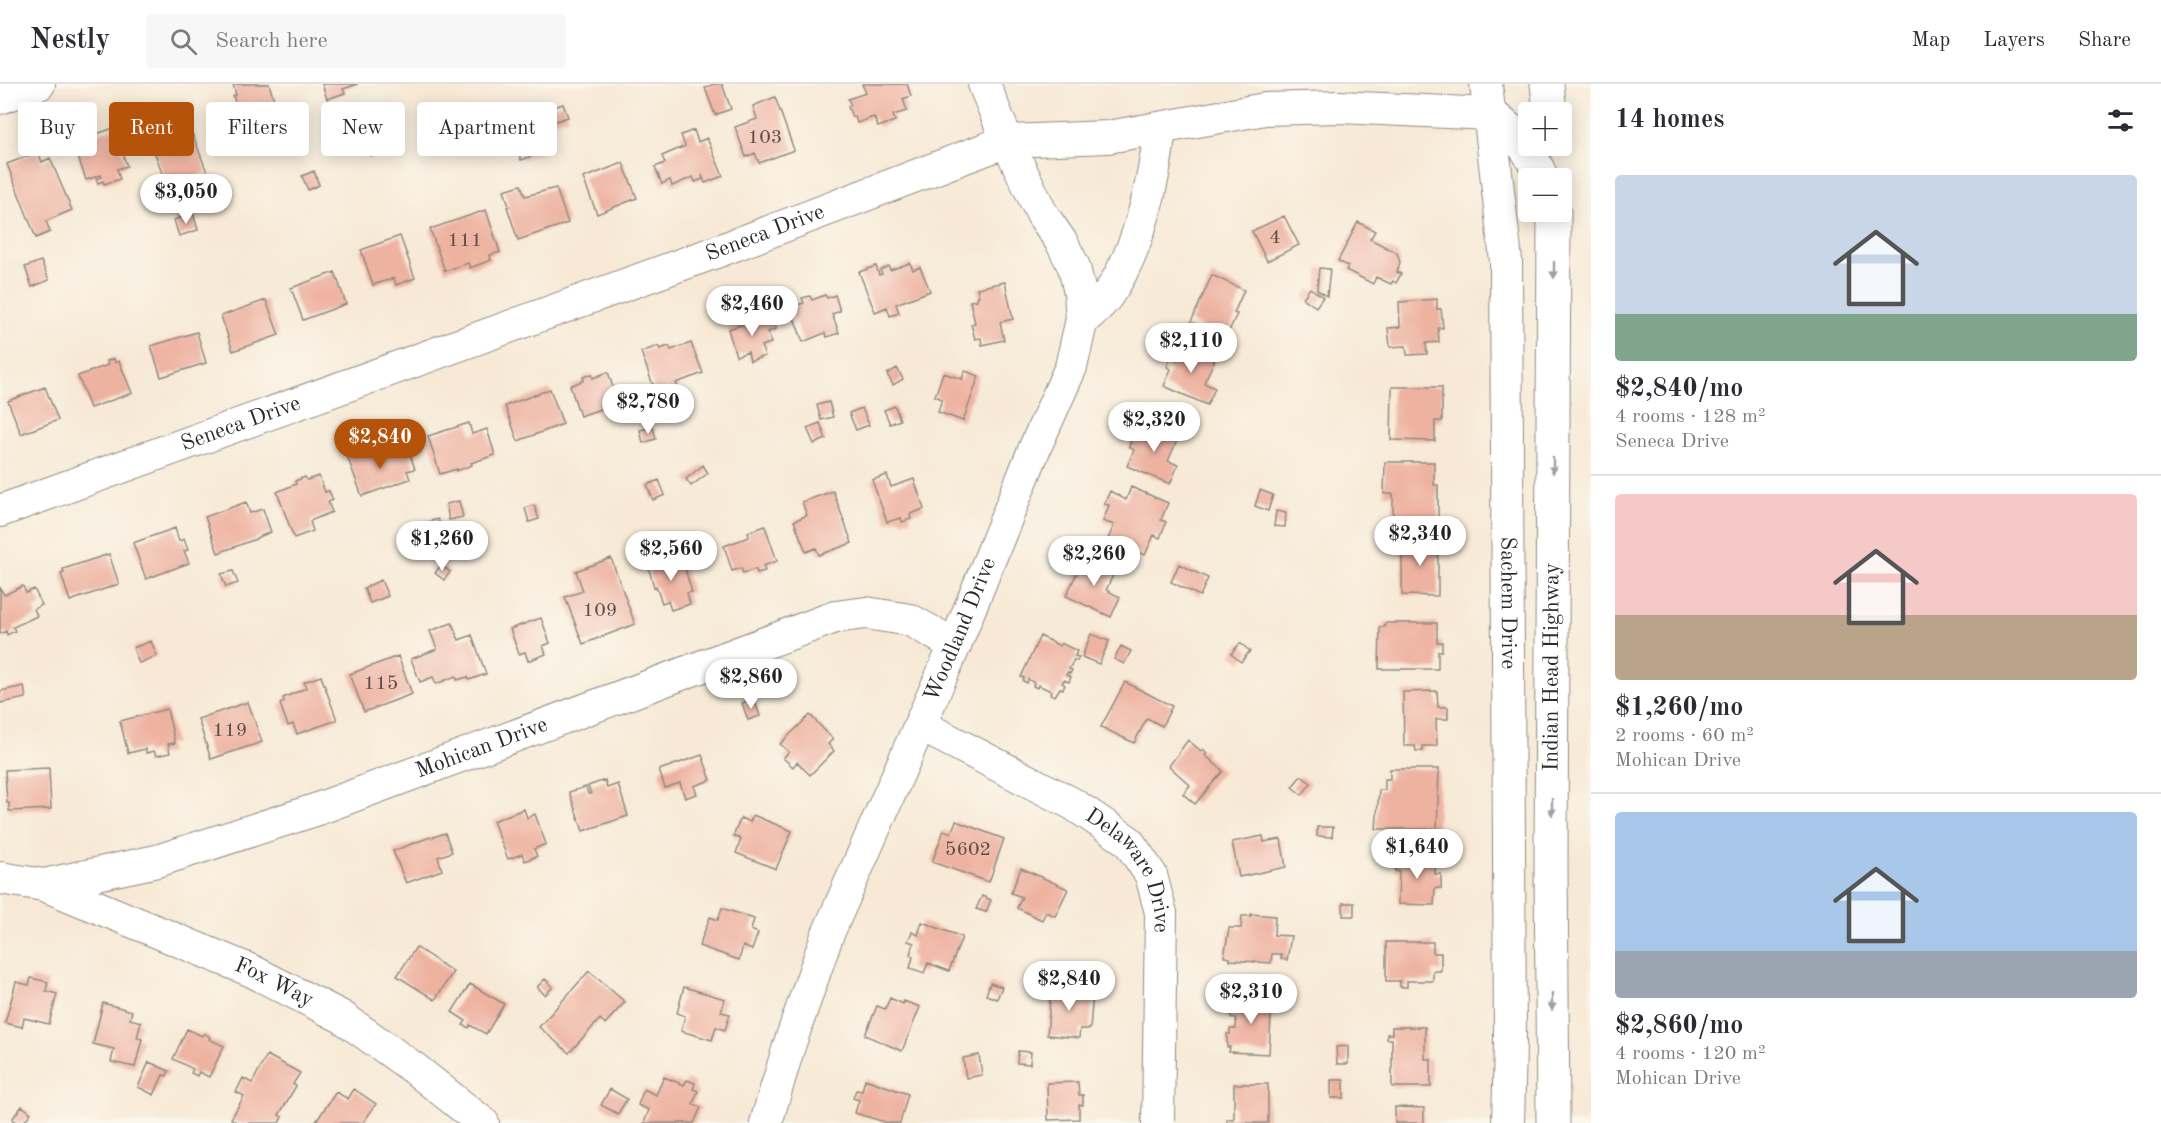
<!DOCTYPE html>
<meta charset="utf-8">
<style>
body{margin:0;font-family:"Old Standard TT",serif;background:#f7f7f7;color:#2b2b33;height:100vh;display:flex;flex-direction:column;font-size:22px;white-space:nowrap}
*{box-sizing:border-box;margin:0}
p{font-size:20px;color:#7c7c81}
.icon{flex:none;width:33px;height:33px;fill:none;stroke:currentColor;stroke-width:2;stroke-linecap:round;stroke-linejoin:round}
.map{position:relative;flex:1;overflow:hidden}
.side{display:flex;flex-direction:column;background:#fff;width:570px}
.side>*{flex:none}
.top-card{position:absolute;left:18px;top:18px;width:570px;height:54px;display:flex;gap:12px}
.fabs{position:absolute;left:1518px;top:18px;display:grid;gap:12px}
.fabs a{display:grid;place-items:center;width:54px;height:54px;border-radius:6px;background:#fff;box-shadow:0 3px 15px #0003;font-size:30px}
.price{position:absolute;translate:-50% -51px;padding:0 14px;border-radius:21px;background:#fff;color:#222;font-size:20px;line-height:39px;filter:drop-shadow(0 2px 3px #0008)}
.price::after{content:'';position:absolute;left:50%;top:36px;width:18px;height:14px;margin-left:-9px;background:inherit;clip-path:polygon(0 0,100% 0,50% 100%)}
.price.current{background:#b45309;color:#fff}
ul{padding:0;list-style:none}
li{display:grid;align-content:center;gap:12px;height:318px;padding:0 24px}
li+li{border-top:2px solid #e1e1e2}
li span{display:grid;place-items:center;height:186px;border-radius:6px;color:#555}
li>.icon{margin-inline-start:auto}
span .icon{width:108px;height:108px;fill:#fffc;stroke-width:1}
li b{font-size:26px}
h2{display:flex;justify-content:space-between;align-items:center;height:72px;padding:0 24px;font-size:26px}
.tag{padding:0 21px;border-radius:6px;background:#fff;box-shadow:0 3px 15px #0003;font-size:21px;line-height:54px}
.tag.current{background:#b45309;color:#fff}
header{display:flex;align-items:center;gap:36px;box-sizing:border-box;height:84px;padding:0 30px;background:#fff;border-bottom:2px solid #e1e1e2}
header strong{font-size:28px}
nav{display:flex;gap:33px;margin-inline-start:auto;font-size:21px}
.search{width:420px;height:54px;background:#f7f7f7;display:flex;align-items:center;gap:15px;box-sizing:border-box;padding:0 21px;border-radius:6px;color:#7c7c81;font-size:22px}
main{display:flex;flex:1;min-height:0}
.map>svg:first-child{display:block}
.building{fill:#eeb2a1}
.lines{fill:none;stroke-linecap:round;stroke-linejoin:round}
.street-casing{stroke:#918a80;stroke-width:34}
.primary-casing{stroke:#918a80;stroke-width:35}
.street{stroke:#fff;stroke-width:32}
.primary{stroke:#fff;stroke-width:33}
.oneway{fill:#a0a0a0}
.labels{text-anchor:middle;dominant-baseline:central;stroke-width:5;stroke-linejoin:round;paint-order:stroke}
.number-label{font-size:20px;fill:#5c4d48}
.street-label{font-size:22px;fill:#2b2b2b;stroke:#fbf7ec}
</style>
<header>
<strong>Nestly</strong>
<div class="search"><svg class="icon" aria-label="search" viewBox="0 0 24 24"><circle cx="10" cy="10" r="6"/><path d="M15 15l6 6"/></svg>Search here</div>
<nav><a>Map</a><a>Layers</a><a>Share</a></nav>
</header>
<main>
<div class="map">
<svg width="1591" height="1039" viewBox="0 0 1591 1039">
<rect width="100%" height="100%" fill="#fbf7ec"/>
<filter id="ink" filterUnits="userSpaceOnUse"><feTurbulence type="fractalNoise" baseFrequency=".0167" numOctaves="2"/><feDisplacementMap in="SourceGraphic" scale="12" xChannelSelector="R" yChannelSelector="G"/><feConvolveMatrix kernelMatrix="1 2 1 2 8 2 1 2 1" color-interpolation-filters="sRGB"/></filter>
<filter id="wash" filterUnits="userSpaceOnUse"><feTurbulence type="fractalNoise" baseFrequency=".008" numOctaves="4" result="noise"/><feDisplacementMap in="SourceGraphic" scale="24" xChannelSelector="R" yChannelSelector="G"/><feGaussianBlur stdDeviation="1.35" result="paint"/><feColorMatrix in="noise" values="0 0 0 0 0 0 0 0 0 0 0 0 0 0 0 0 0 1.4 0 .05"/><feComposite in="paint" operator="in"/></filter>
<g filter="url(#wash)">
<rect width="100%" height="100%" fill="#f7e9d5"/>
<g id="blocks">
<path class="building" d="M233 0H269L278 29 281 28 286 43 248 56 233 12 236 11Z
M322 0H358L343 5 345 9 327 15Z
M714 0H722L731 25 715 31 705 4Z
M862 0H907L911 12 903 15 907 27 893 31 895 37 878 43 874 33 857 39 855 32 852 33 848 23 851 22 848 15 866 9Z
M775 13 794 66 759 79 755 69 746 73 735 43 757 35 753 22Z
M563 20 568 33 553 38 548 25Z
M172 22 175 31 184 28 207 88 167 103 142 33Z
M540 30 552 65 521 76 510 41Z
M114 44 127 82 117 85 120 95 104 100 103 97 98 99 96 95 102 93 101 91 86 96 73 58Z
M694 46 698 58 707 54 723 92 705 99 702 91 703 95 695 98 693 93 672 102 670 96 662 100 655 83 665 79 662 72 685 62 681 51Z
M379 55 383 68 370 72 366 60Z
M38 68 42 78 50 74 72 126 46 137 50 148 36 154 7 80Z
M623 79 637 114 597 130 583 94Z
M314 87 319 101 308 106 302 92Z
M521 101 525 112 556 104 568 139 518 156 507 123 509 122 504 106Z
M486 126 500 168 490 171 491 176 470 184 468 179 445 187 430 145Z
M193 129 198 146 179 152 174 136Z
M1284 132 1299 161 1267 177 1252 147Z
M1358 138 1375 147 1370 155 1397 169 1400 178 1397 188 1401 190 1396 199 1393 197 1391 200 1376 193 1373 200 1346 186 1348 182 1338 177Z
M400 152 415 194 396 201 394 194 373 201 361 166Z
M41 177 49 196 32 203 25 183Z
M910 179 913 186 920 183 930 207 896 220 899 229 890 232 887 223 875 228 859 188 876 182 879 191 882 190 880 186 889 182 890 186Z
M1319 184 1330 185 1327 212 1317 206Z
M335 188 346 220 303 236 291 204Z
M1212 191 1244 206 1234 229 1237 230 1227 251 1223 250 1222 252 1191 238Z
M1005 198 1013 235 1000 238 1004 256 982 261 981 254 975 255 971 240 975 239 970 217 977 216V213L979 212 977 204Z
M1310 204 1323 213 1316 223 1303 214Z
M825 211 827 214 835 211 840 227 832 230 839 249 827 253 825 249 803 258 790 223 804 219 802 214 810 212 812 216Z
M1437 215V225H1441L1443 244H1438L1439 258 1426 259 1427 270 1407 271 1406 262 1390 263 1388 244 1400 243 1399 218Z
M266 216 279 251 233 267 221 232Z
M771 232 776 245 768 248 771 259 761 262 765 272 750 277 748 268 736 272 728 245Z
M197 248 206 279 161 293 151 262Z
M691 259 703 289 676 299 679 305 670 308 668 303 655 307 641 268 658 262 660 265 669 262 671 266Z
M1184 259 1216 273 1204 299 1215 304 1207 321 1164 302 1171 285 1167 283 1171 273 1177 276Z
M114 274 115 279 119 277 132 309 90 324 78 292 108 281 107 277Z
M897 284 903 295 893 301 887 290Z
M965 287 979 292 963 337 938 328 942 315 935 312 943 289 962 295Z
M608 288 618 319 580 332 570 302 584 296 583 293 592 290 593 294Z
M45 303 58 336 21 350 8 317Z
M1392 303H1442V337H1435V357L1391 356Z
M550 305 563 340 518 357 505 322Z
M829 318 833 333 821 336 817 321Z
M895 322 900 336 890 340 884 326Z
M862 324 869 341 856 346 849 329Z
M469 339 472 350 487 345 495 371 471 379 472 381 457 387V385L440 390 428 352Z
M820 339 826 355 814 360 807 344Z
M1147 339 1179 352 1168 377 1178 381 1170 400 1127 382 1134 366 1129 363 1133 352 1140 355Z
M653 343 656 355 643 359 640 346Z
M398 364 401 370 409 368 415 385 407 387 410 395 362 412 347 372 364 366 366 371 377 367 379 371Z
M1385 378H1434V401H1438V437H1393V410H1384Z
M703 381 708 389 691 402 686 395Z
M887 391 891 403 914 395 924 425 910 430 911 435 902 438 901 434 887 438 872 396Z
M319 392 325 408 329 407 333 416 328 418 332 428 310 437 313 447 294 454 277 408 296 400 295 397 305 393 307 396Z
M659 396 665 411 653 416 647 401Z
M1131 403 1168 419 1161 436 1166 438 1160 454 1154 451 1145 471 1108 455 1114 441 1103 437 1109 421 1104 420 1110 407 1126 416Z
M1260 406 1273 411 1268 427 1255 422Z
M833 407 852 459 819 471 816 464 806 468 794 437 807 431 802 418Z
M459 417 463 433 449 436 446 420Z
M246 418 250 429 263 425 271 448 256 454V455L218 469 205 433Z
M534 421 539 435 529 438 525 424Z
M1276 427 1286 429 1285 443 1274 442Z
M438 435 442 446 432 450 428 438Z
M765 442 777 477 763 482 765 487 757 489 756 485 743 489 741 484 732 487 724 462 749 453 748 448Z
M175 444 179 457 184 455 188 466 184 467 189 479 146 495 133 459Z
M463 448 467 457 455 463 450 454Z
M1406 452H1433V466H1438V512L1402 511V465H1406Z
M109 470 119 500 70 517 61 490 64 489 63 485Z
M681 472 692 508 687 509 690 520 671 526 668 517 662 519 656 502 654 503 648 482Z
M1085 472 1115 487 1106 506 1120 513 1111 533 1066 512Z
M611 474 635 540 583 560 565 513 583 507 576 487Z
M1179 480 1208 494 1200 512 1171 498Z
M441 481 450 488 444 496 435 489Z
M233 487 238 499 226 503 221 490Z
M381 496 388 512 370 519 364 504Z
M23 502 26 509 34 505 42 521 34 525 37 532 13 543 15 547 7 551 6 547 0 550V503L4 511Z
M541 534 550 559 543 562 546 570 528 577 525 568 519 570 510 545Z
M452 539 459 556 472 551 486 590 469 596 468 593 457 596 456 592 436 600 433 593 420 598 411 575 437 565 430 547Z
M1385 539H1437V558H1442V567H1438V585H1379L1380 543H1385Z
M1091 550 1109 557 1099 580 1082 573Z
M1040 552 1060 562 1061 559 1077 567 1075 572 1079 573 1077 577 1074 576 1069 585 1072 586 1070 590 1068 588 1066 591 1071 593 1069 598 1064 596 1062 599 1065 601 1063 605 1060 604 1055 612 1050 610 1051 607 1038 601 1037 604 1033 602 1034 599 1028 595 1027 599 1023 597 1024 594 1021 593Z
M151 557 157 572 139 579 133 564Z
M1240 559 1250 567 1241 578 1231 570Z
M1121 562 1131 567 1124 580 1114 575Z
M398 572 412 610 364 628 350 590Z
M321 592 337 636 297 650 293 640 288 642 280 620 284 618 283 614 306 604 304 598Z
M1125 598 1172 622 1162 642 1147 634 1134 659 1101 643Z
M24 602 26 614 0 619V607Z
M1437 607 1438 623H1448V635H1436L1437 662H1423V667H1416L1415 662H1404L1403 608Z
M754 615 760 632 748 636 742 619Z
M248 618 262 658 211 675 198 635Z
M167 625 175 659 168 660 170 669 156 672 154 667 146 669V665L128 669 120 637Z
M810 631 833 655 828 660 834 667 810 691 797 678 793 683 783 674 789 668 780 660Z
M1188 656 1201 667 1203 665 1207 669 1205 671 1223 687 1195 720 1183 710 1190 701 1169 682Z
M702 671 711 696 694 702 697 710 685 714 680 699 665 704 659 686Z
M49 684 51 725 9 727V719H7L5 686Z
M1390 685H1439L1437 745H1376L1379 706H1385V695H1390Z
M1301 692 1311 699 1302 711 1292 703Z
M605 696 607 704 618 700 628 732 583 747 569 708 586 703 588 710H591L588 702Z
M524 725 527 734 535 730 546 760 534 765 537 772 525 777 522 770 508 775 493 737Z
M753 731 792 747 776 785 736 769 741 755 733 752 741 734 750 738Z
M956 737 1004 755 989 798 932 778 944 746 951 749Z
M1317 743H1333L1332 753 1317 752Z
M445 749 452 768 438 773 442 786 406 799 393 767 430 753 431 754Z
M1263 752 1264 758 1281 755 1286 783 1239 793 1232 758Z
M1399 772 1436 774 1435 790H1441V804H1435L1434 821 1398 820 1399 787H1395L1396 778H1399Z
M1021 784 1068 805 1055 832 1046 828 1042 836 1017 824 1022 813 1011 809Z
M982 812 991 816 986 828 976 825Z
M1343 819H1354V832H1343Z
M722 824 754 835 751 846 758 849 752 866 743 862 739 876 699 862 710 833 718 836Z
M1251 830 1275 832 1274 851 1291 852 1287 876 1281 875V870H1272L1271 879 1230 876V874L1224 873 1229 844H1241L1242 832H1251Z
M922 838 962 853 949 887 928 879 924 889 910 884 913 873 910 871 914 859 908 857 912 848 918 851Z
M1386 858H1433V869H1441V887H1433V897H1407V903H1400V897H1386Z
M416 863 453 888 435 916 397 892Z
M589 887 625 918 605 940 600 935 569 969 539 943Z
M31 894 48 898 46 907 57 910 49 940 24 934 22 943 5 939 16 898 29 901Z
M545 895 553 903 545 911 537 903Z
M990 899 1002 903 997 915 986 911Z
M470 900 504 920 486 950 470 941 469 944 463 941 466 937 452 928Z
M684 903 725 915 721 928 730 930 725 946 716 943 712 956 681 947 685 932 677 929Z
M1051 904 1093 908 1090 945H1080L1079 954 1047 951Z
M1237 910 1272 912 1269 970 1229 968 1230 963H1227V950H1230V945H1236V934H1231V927H1236Z
M890 914 903 920 904 917 920 923 902 967 865 951 877 922 885 925Z
M103 919 132 927 130 935 141 938 137 954 142 955 135 983 111 978 114 965 93 960Z
M1392 943H1425V975H1431V1003H1392V955H1387V950H1392Z
M187 945 202 952 204 949 210 953 209 955 224 962 209 993 199 988 197 992 191 989 193 985 173 975Z
M1348 962V980H1337L1336 963Z
M1018 967 1031 968 1030 980 1017 979Z
M267 971 300 989 293 1000 296 1002 279 1031 282 1033 279 1039H238L231 1035 244 1012 236 1008 243 994 252 999Z
M979 971 982 991 966 994 963 974Z
M149 978 169 987 167 992 163 991 154 1011 138 1003Z
M664 993 684 1001 687 996 695 999 693 1005 698 1007 693 1020 701 1023 694 1039H644L649 1026 638 1021 644 1005 656 1011Z
M865 995 908 1010 900 1039H888L855 1029 859 1016 853 1014 856 1006 862 1007Z
M1331 996H1344V1014H1331Z
M1078 998 1079 1011H1083V1021H1079V1035L1048 1036 1047 999Z
M1234 1000H1268V1039H1227V1035H1234Z
M354 1005 376 1020 363 1039H315L336 1008 348 1015Z
M610 1005 627 1015 618 1030 601 1021Z
M22 1022 31 1029 23 1039H17L12 1035Z
M1395 1023 1424 1024V1039H1395Z"/>
</g>
</g>
<g filter="url(#ink)">
<use href="#blocks" fill-opacity="0" stroke="#918a80" stroke-width="1.5"/>
<g class="lines">
<defs>
<g id="street">
<path id="s1" d="M1486 0 1506 177 1510 960 1508 1039"/>
<path d="M0 14 39 0"/>
<path d="M1081 238C1089 230 1100 222 1107 212 1139 168 1154 98 1160 45"/>
<path id="s2" d="M0 427 716 168 1007 57 1108 53 1265 25 1339 23 1490 30"/>
<path id="s3" d="M920 641 1073 720 1128 757 1151 791 1161 829 1158 1039"/>
<path id="s4" d="M0 794 44 801 157 777 315 726 835 533 866 529 910 536 955 561"/>
<path id="s5" d="M44 801 252 887 342 933 415 985 483 1039"/>
<path id="s6" d="M766 1039 789 962 827 852 955 561 1036 361 1071 283 1082 235 1080 209 1074 183 1062 159 1042 130 1007 57 984 0"/>
</g>
<g id="primary">
<path d="M1547 0 1550 28"/>
<path d="M1490 30C1516 49 1529 64 1542 94"/>
<path id="s7" d="M1553 1039 1551 778 1554 128"/>
</g>
</defs>
<use href="#street" class="street-casing"/>
<use href="#primary" class="primary-casing"/>
<use href="#street" class="street"/>
<use href="#primary" class="primary"/>
</g>
<defs><path id="oneway-solid" d="M-6-.8H1V-3.2L6.5 0L1 3.2V.8H-6Z" transform="scale(1.5)"/></defs>
<g class="oneway">
<use href="#oneway-solid" transform="translate(1554 186) rotate(90)"/>
<use href="#oneway-solid" transform="translate(1553 381) rotate(90)"/>
<use href="#oneway-solid" transform="translate(1552 723) rotate(90)"/>
<use href="#oneway-solid" transform="translate(1552 918) rotate(90)"/>
</g>
</g>
<g class="labels">
<g class="number-label">
<text x="765" y="54">103</text>
<text x="1275" y="154">4</text>
<text x="465" y="157">111</text>
<text x="600" y="527">109</text>
<text x="381" y="600">115</text>
<text x="230" y="647">119</text>
<text x="968" y="766">5602</text>
</g>
<g class="street-label">
<text stroke="none"><textPath href="#s2" startOffset="814">Seneca Drive</textPath></text>
<text stroke="none"><textPath href="#s2" startOffset="256">Seneca Drive</textPath></text>
<text stroke="none"><textPath href="#s1" startOffset="520">Sachem Drive</textPath></text>
<text stroke="none"><textPath href="#s6" startOffset="531">Woodland Drive</textPath></text>
<text stroke="none"><textPath href="#s7" startOffset="456">Indian Head Highway</textPath></text>
<text stroke="none"><textPath href="#s4" startOffset="504">Mohican Drive</textPath></text>
<text stroke="none"><textPath href="#s3" startOffset="264">Delaware Drive</textPath></text>
<text stroke="none"><textPath href="#s5" startOffset="250">Fox Way</textPath></text>
</g>
</g>
</svg>
<div class="fabs">
<a>+</a>
<a>−</a>
</div>
<b class="price" style="left:186px;top:141px">$3,050</b>
<b class="price" style="left:752px;top:253px">$2,460</b>
<b class="price" style="left:1191px;top:290px">$2,110</b>
<b class="price" style="left:648px;top:351px">$2,780</b>
<b class="price" style="left:1154px;top:369px">$2,320</b>
<b class="price current" style="left:380px;top:386px">$2,840</b>
<b class="price" style="left:1420px;top:483px">$2,340</b>
<b class="price" style="left:442px;top:488px">$1,260</b>
<b class="price" style="left:671px;top:498px">$2,560</b>
<b class="price" style="left:1094px;top:503px">$2,260</b>
<b class="price" style="left:751px;top:626px">$2,860</b>
<b class="price" style="left:1417px;top:796px">$1,640</b>
<b class="price" style="left:1069px;top:928px">$2,840</b>
<b class="price" style="left:1251px;top:941px">$2,310</b>
<div class="top-card">
<a class="tag">Buy</a>
<a class="tag current">Rent</a>
<a class="tag">Filters</a>
<a class="tag">New</a>
<a class="tag">Apartment</a>
</div>
</div>
<section class="side">
<h2>14 homes<svg class="icon" aria-label="filters" viewBox="0 0 24 24"><path d="M4 7h16M4 17h16"/><circle cx="9" cy="7" r="2"/><circle cx="15" cy="17" r="2"/></svg></h2>
<ul>
<li><span style="background:linear-gradient(#c9d6e8 75%,#7fa58c 0)"><svg class="icon" aria-label="home" viewBox="0 0 24 24"><path d="M3 11l9-7 9 7M6 9v11h12V9"/></svg></span><div><b>$2,840/mo</b><p>4 rooms · 128 m²</p><p>Seneca Drive</p></div></li>
<li><span style="background:linear-gradient(#f6c9c9 65%,#b9a48a 0)"><svg class="icon" aria-label="home" viewBox="0 0 24 24"><path d="M3 11l9-7 9 7M6 9v11h12V9"/></svg></span><div><b>$1,260/mo</b><p>2 rooms · 60 m²</p><p>Mohican Drive</p></div></li>
<li><span style="background:linear-gradient(#a9c7e8 75%,#9aa5b1 0)"><svg class="icon" aria-label="home" viewBox="0 0 24 24"><path d="M3 11l9-7 9 7M6 9v11h12V9"/></svg></span><div><b>$2,860/mo</b><p>4 rooms · 120 m²</p><p>Mohican Drive</p></div></li>
</ul>
</section>
</main>
